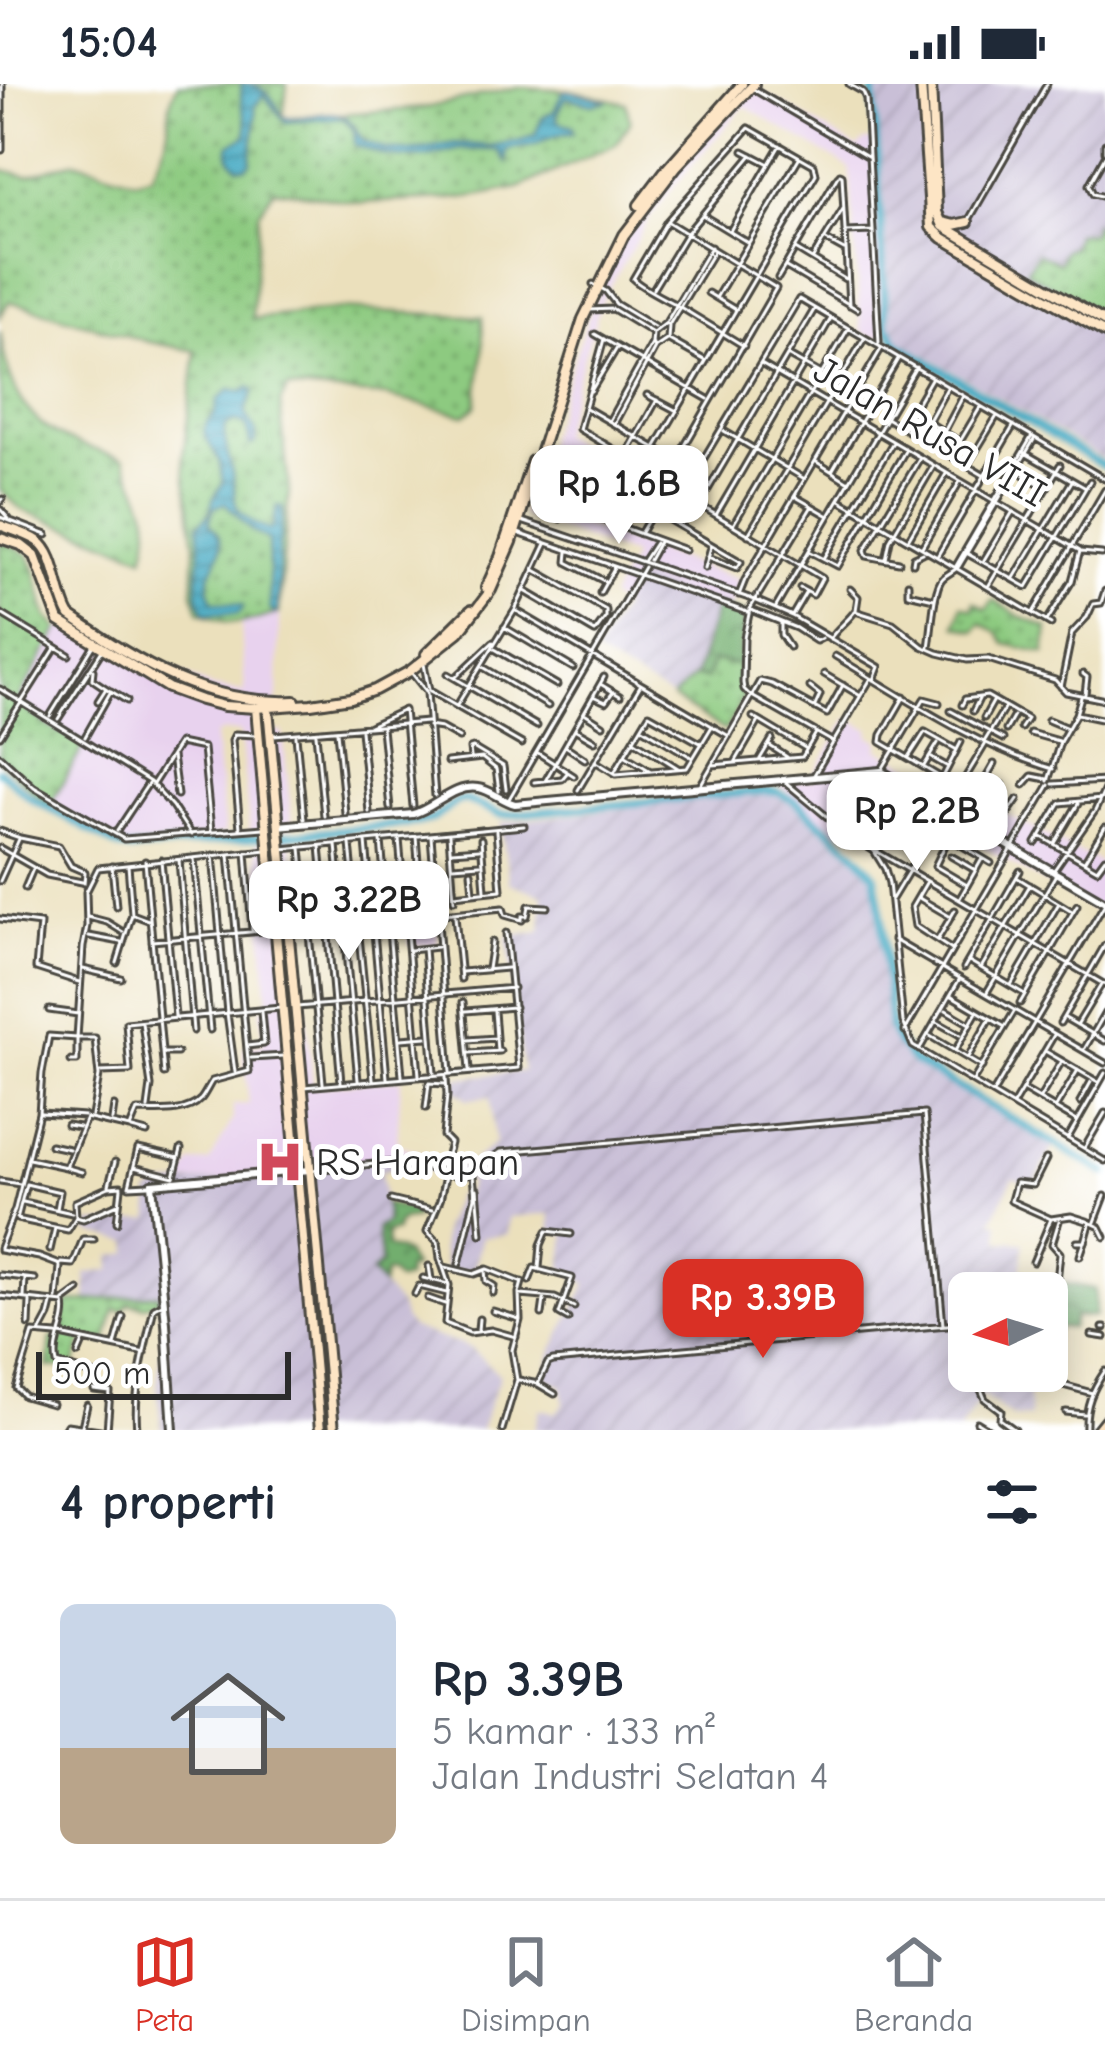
<!DOCTYPE html>
<html lang="id">
<meta charset="utf-8">
<style>
body{margin:0;font-family:"Comic Neue",sans-serif;background:#f6f6f7;color:#1f2937;height:100vh;display:flex;flex-direction:column;font-size:45px;white-space:nowrap}
*{box-sizing:border-box;margin:0}
p{font-size:39px;color:#747a83}
.icon{flex:none;width:66px;height:66px;fill:none;stroke:currentColor;stroke-width:2;stroke-linecap:round;stroke-linejoin:round}
.map{position:relative;height:1346px;overflow:hidden}
.sheet{display:flex;flex-direction:column;background:#fff;flex:1}
.sheet>*{flex:none}
.needle{width:78px;rotate:266deg}
.fabs{position:absolute;left:948px;top:1188px;display:grid;gap:24px}
.fabs a{display:grid;place-items:center;width:120px;height:120px;border-radius:18px;background:#fff;box-shadow:0 6px 30px #0003;font-size:60px}
.scale{position:absolute;left:36px;bottom:30px;width:255px;box-sizing:border-box;padding-left:12px;border:6px solid #2b2b2b;border-top:0;font-size:33px;line-height:42px;white-space:nowrap;color:#2b2b2b;-webkit-text-stroke:9px #fff;paint-order:stroke}
.price{position:absolute;translate:-50% -102px;padding:0 27px;border-radius:24px;background:#fff;color:#222;font-size:39px;line-height:78px;filter:drop-shadow(0 3px 6px #0008)}
.price::after{content:'';position:absolute;left:50%;top:72px;width:36px;height:27px;margin-left:-18px;background:inherit;clip-path:polygon(0 0,100% 0,50% 100%)}
.price.current{background:#d93025;color:#fff}
ul{padding:0;list-style:none}
li{display:flex;align-items:center;gap:36px;height:300px;padding:0 60px}
li span{display:grid;place-items:center;flex:none;width:336px;height:240px;border-radius:18px;color:#555}
li>.icon{margin-inline-start:auto}
span .icon{width:144px;height:144px;fill:#fffc;stroke-width:1}
li b{font-size:51px}
h2{display:flex;justify-content:space-between;align-items:center;height:144px;padding:0 60px;font-size:51px}
.status{display:flex;justify-content:space-between;align-items:center;height:84px;padding:0 60px;background:#fff;direction:ltr}
.status svg{height:33px;fill:currentColor}
.tabs{display:flex;justify-content:space-around;align-items:center;height:168px;border-top:3px solid #e0e1e3;background:#fff;font-size:33px;color:#747a83}
.tabs a{display:grid;justify-items:center;gap:6px}
.tabs .current{color:#d93025}
.map>svg:first-child{display:block}
.built{fill:#e8d2ee}
.industrial{fill:url(#industrial-furrows)}
.grass{fill:url(#grass-dots);stroke:#5c7a56;stroke-width:3}
.forest{fill:url(#forest-crowns);stroke:#4e6c4c;stroke-width:3}
.water{fill:url(#water-rules);stroke:#366a76;stroke-width:3}
.lines{fill:none;stroke-linecap:round;stroke-linejoin:round}
.river{stroke:#42a9c2;stroke-width:8}
.minor-casing{stroke:#484641;stroke-width:9}
.tertiary-casing{stroke:#484641;stroke-width:12}
.secondary-casing{stroke:#484641;stroke-width:14}
.minor{stroke:#fff;stroke-width:3}
.tertiary{stroke:#fff;stroke-width:6}
.secondary{stroke:#fde5c5;stroke-width:8}
.labels{text-anchor:middle;dominant-baseline:central;stroke-width:10;stroke-linejoin:round;paint-order:stroke}
.street-label{font-size:39px;fill:#2b2b2b;stroke:#fff}
.poi-label{font-size:39px;fill:#2b2b2b;stroke:#fff;text-anchor:start}
</style>
<div class="status"><b>15:04</b><svg viewBox="0 0 49 12"><path d="M0 12V9h3v3zM5 12V6h3v6zM10 12V3h3v9zM15 12V0h3v12zM26 1h20v11H26zM47 4h2v5h-2z"/></svg></div>
<div class="map">
<svg width="1105" height="1346" viewBox="0 0 1105 1346">
<defs>
<pattern id="industrial-furrows" width="10" height="10" patternUnits="userSpaceOnUse" patternTransform="scale(3)"><rect width="10" height="10" fill="#c9bfd7"/><path d="M-1 1l2-2M0 10L10 0M9 11l2-2" fill="none" stroke="#ada4b9"/></pattern>
<pattern id="grass-dots" width="8" height="8" patternUnits="userSpaceOnUse" patternTransform="scale(3)"><rect width="8" height="8" fill="#8dca80"/><path d="M2 2h.1M6 6h.1" fill="none" stroke="#73a469" stroke-width="1.8" stroke-linecap="round"/></pattern>
<pattern id="forest-crowns" width="20" height="18" patternUnits="userSpaceOnUse" patternTransform="scale(3)"><rect width="20" height="18" fill="#72ae6e"/><path d="M2 6a3 3 0 1 1 6 0M12 15a3 3 0 1 1 6 0" fill="none" stroke="#5e8e5b"/></pattern>
<pattern id="water-rules" width="6" height="5" patternUnits="userSpaceOnUse" patternTransform="scale(3)"><rect width="6" height="5" fill="#42a9c2"/><path d="M0 2.5h6" fill="none" stroke="#378a9e"/></pattern>
</defs>
<rect width="100%" height="100%" fill="#fff"/>
<filter id="ink" filterUnits="userSpaceOnUse"><feTurbulence type="fractalNoise" baseFrequency=".00833" numOctaves="2"/><feDisplacementMap in="SourceGraphic" scale="24" xChannelSelector="R" yChannelSelector="G"/><feConvolveMatrix kernelMatrix="1 2 1 2 8 2 1 2 1" color-interpolation-filters="sRGB"/></filter>
<filter id="wash" filterUnits="userSpaceOnUse"><feTurbulence type="fractalNoise" baseFrequency=".004" numOctaves="4" result="noise"/><feDisplacementMap in="SourceGraphic" scale="48" xChannelSelector="R" yChannelSelector="G"/><feGaussianBlur stdDeviation="2.7" result="paint"/><feColorMatrix in="noise" values="0 0 0 0 0 0 0 0 0 0 0 0 0 0 0 0 0 1.4 0 .05"/><feComposite in="paint" operator="in"/></filter>
<g filter="url(#wash)">
<rect width="100%" height="100%" fill="#ebe0bc"/>
<path class="built" d="M751 1 857 64 865 57H872L882 242 886 253 869 252 861 247 850 84 744 22 673 103 648 137 601 218 560 350 582 365 545 428 739 496 730 525 639 495 623 523 610 514 633 472 522 431 587 236 612 175 650 115Z
M279 529 278 613 271 634 272 648H283L292 744 250 748 240 648H223L215 652 225 750 123 762 51 719 84 661 51 644 17 618 59 545 79 532 163 582 213 603 245 609 241 539Z
M848 634 871 646 869 651 879 657 878 665 1105 781V834L871 697 839 749 778 700 817 695 816 687Z
M291 756 313 1003 401 995 397 1060 417 1067 285 1091 181 1099 191 1079 209 1078 233 1035V1021L249 1020 243 963 264 960 261 924 268 922 256 760Z
M433 791 438 860 410 862 403 794Z"/>
<path class="industrial" d="M877 0H1105V376L896 254 890 242Z
M639 495 717 521 695 592 672 614 595 570Z
M765 707 777 708 795 717 869 783 875 791 879 805 891 945 906 970 1055 1059 1033 1103 1013 1094 992 1137 999 1138V1157L1024 1158 1021 1193 1031 1194 1033 1209H969V1287H1028L1030 1333 1014 1334 982 1311 960 1346H534L540 1324 556 1329 564 1319 562 1301 544 1295 553 1265 587 1200 562 1184 566 1151 551 1147 550 1130 509 1133 507 1151 482 1153 473 1189 446 1185 441 1166 443 1143 457 1110H466L469 1097 414 1083H399L381 1087 387 1138 379 1152 378 1169 381 1179 373 1190 400 1223 404 1236 412 1244 470 1264 500 1291 480 1346H161L157 1301 163 1249 158 1211 87 1218 86 1189 112 1186 111 1172 130 1169 129 1158 89 1149 88 1139 126 1138 151 1135 149 1110 161 1101 285 1091 417 1067 464 1084 495 1059 490 1013 468 1015 454 1005 457 994 523 987 507 852 541 848 543 811 509 799 501 739Z"/>
<path class="grass" d="M178 0H287L283 34 425 24 518 3 570 6 626 19 630 37 616 60 518 104 465 114 360 119 274 105 259 129 252 235 341 225 482 233 483 269 476 322 465 331 386 312 288 304 280 319 289 407 279 529C244 539 232 546 199 527L193 509 195 461 183 374 196 267 149 258 9 217 0 233V85L27 92 75 77 135 96 152 91C157 78 165 64 167 51 171 30 166 21 178 0Z
M1095 139 1105 143V233L1026 187 1037 169 1059 179 1064 166 1072 163 1076 150 1092 149Z
M0 246C5 288 19 332 60 352 79 362 103 368 124 375 140 412 158 431 144 472L22 426 0 406Z
M0 456 28 470 35 485 47 532 59 545 17 618 51 644 85 660 51 719 35 709 0 675Z
M993 516 1023 534 1048 544 1045 569 1005 560 998 549 981 539 975 547 956 541 962 521 973 525 974 518 986 525Z
M713 577 739 581 740 608 745 611 725 647 672 614 695 592 706 594Z
M158 1210 159 1217 144 1222 129 1219 123 1227 115 1225 106 1258 83 1255 73 1285 48 1283 51 1254H60L66 1219Z"/>
<path class="forest" d="M717 521 745 529 739 581 713 577 706 595 695 592Z
M385 1120 415 1126V1134L402 1136 397 1141 396 1147 386 1149 387 1163 405 1169 413 1184H407L406 1195 397 1197 391 1190 385 1189 382 1201 372 1189 381 1179 377 1144 387 1138Z
M1031 1194 1095 1205V1232L1074 1233 1071 1244 1057 1243 1054 1253 1047 1252V1209H1033Z"/>
<path class="water" d="M241 0C264 0 273 13 283 33 324 37 340 11 363 57L386 65 409 67 455 59 490 62 521 56 535 50 542 34 554 27 562 9 567 6 608 17 592 20 566 13 556 32 559 38 573 42 574 48C558 48 550 54 536 60 527 63 516 63 507 66L506 78 498 66 460 65 429 73 401 74 383 71 355 61 354 46 343 34 285 38 264 11 255 22C258 43 251 58 251 79L246 83H238C230 77 227 69 230 60L245 53C249 40 245 35 242 23 240 17 242 7 241 0Z
M250 303 254 307 245 328 256 348 255 359 250 361 247 342 235 337 224 343C224 360 230 376 233 393 235 402 233 415 237 423 243 433 259 443 270 446L273 443 277 422 282 423 283 428 279 463 278 527 275 530 270 525 268 455 253 448 225 419 214 424 209 439C242 469 193 487 214 517L243 521V524L238 530 206 529C192 511 199 492 200 471 201 461 199 451 198 441L210 429 213 415 223 399 219 377 204 350 206 341 215 330 218 316 230 305 242 308Z"/>
<g class="lines">
<path class="river" d="M873 0 886 240 898 260 1105 383
M0 687 31 714 119 763 130 766 416 739 433 735 457 717 466 716 502 731 765 707 777 708 795 717 855 768 875 791 880 819 891 945 898 959 915 978 1105 1089"/>
</g>
</g>
<g filter="url(#ink)">
<g class="lines">
<defs>
<path id="minor" d="M2 0V66
M849 0 863 8 866 15 879 259
M753 5 869 73
M1105 60V67
M744 67 769 80
M1105 72 1089 101 1093 110 1105 113
M840 90 842 91 849 221
M704 132 747 158
M970 134 1047 0
M730 147 780 61
M846 148 873 147
M826 156 844 166
M797 166 845 195
M813 174 843 125
M786 183 857 225
M778 194 838 92
M593 200 606 207 616 220 654 243
M653 205 687 149 752 71
M708 209 736 226
M716 214 799 74
M589 226 613 225 651 248
M667 237 711 163
M669 241 714 167
M595 250 708 315
M604 255 579 345 674 401
M669 256 706 277
M789 272 821 290
M761 280 1080 467 1072 497 1047 537
M591 307 617 264
M647 311 677 327
M586 324 676 376
M888 335 983 391
M609 337 652 260 653 249 666 239 669 242 668 255 656 263 652 260
M930 339 957 356
M614 340 655 264
M904 342 932 293
M724 347 803 394
M944 348 963 312
M920 353 947 304
M655 364 816 90 814 81 749 44 667 137 633 195C644 205 662 213 676 221L680 223 744 262
M1025 369 1084 403
M626 371 657 316
M952 371 981 322
M815 377 847 397
M968 380 997 332
M832 387 898 275
M593 389 638 416
M1024 391 1047 404
M665 396 776 204 668 138
M1008 403 1036 419
M684 412 822 494 813 511 800 504
M796 413 829 432
M840 416 1051 540
M0 418 3 415
M676 421 799 215 1105 395
M699 421 814 226
M812 422 750 525 744 554 743 599 744 605 750 611 833 658
M567 423 685 466
M0 425 9 435
M654 427 741 478 737 484 708 473
M716 431 830 236
M599 432 615 404
M0 433 47 451
M560 435 597 376
M519 436 755 516 792 532 879 583 874 596
M612 439 627 411
M733 441 848 245
M518 449 747 528
M640 450 660 416
M748 451 864 255
M909 454 946 390
M922 463 959 399
M568 468 567 478 606 498
M811 468 838 482 905 367
M1081 468 1102 470
M968 470 1027 503 1090 397
M938 471 1014 341
M825 473 893 358
M886 475 890 456 933 383
M644 476 655 459
M649 476 659 458
M984 476 1012 429
M899 478 867 472 865 466 920 374
M913 479 914 473 923 469
M956 482 1032 352
M705 484 711 463
M1014 494 1072 397
M908 499V509L934 515
M989 501 1060 381
M850 505 858 513 856 526
M525 507 595 548 606 533V526L535 486
M600 509 614 484
M739 511 745 496 881 265
M776 523 916 283
M515 526 729 652
M751 526 796 544 816 557 822 554
M1034 527 1105 406
M0 529 56 563 0 652
M793 530 806 508
M781 539V551L789 563
M504 543 573 584
M830 555C837 544 847 538 855 527L893 539 922 562 938 569 967 576 988 575 1055 596 1066 608 1105 616
M56 563 69 571
M929 563C932 548 933 503 943 494 948 489 955 487 959 482L1035 354
M493 564 557 601
M835 572C905 614 975 662 1053 685
M424 580 429 606
M483 583 548 622
M93 586 92 595 110 607
M410 587 426 607
M448 590 537 642
M824 590 859 611
M1083 590 1087 593 1085 610
M456 593 493 558
M602 601 620 612
M810 603 820 611 815 622
M1061 603 1072 549 1087 533 1093 520 1101 519 1105 507
M0 605 150 698 172 722 191 751
M430 607 522 660
M427 609 435 712
M595 613 606 618 613 608
M904 613 882 651 881 658 957 703
M98 617 105 606
M962 621 965 615 987 612 1027 635 1021 644
M456 623 515 526 546 460
M951 627 1003 655
M973 627 980 613
M586 630 603 641
M1077 630 1105 636
M50 632 94 561
M753 633 805 664
M984 634 994 616
M58 635 101 568
M1048 636 1067 644
M369 642 404 626 413 722
M428 642 441 644 459 654
M382 644 390 724
M643 644 691 673
M361 646 369 728
M576 646 595 657
M1006 646 1014 632
M337 647 345 729
M1030 649 1058 657
M316 650 324 732
M274 651 427 638
M296 652 304 735
M85 653 111 607 127 617
M635 657 678 684
M984 658 1004 625
M770 662 787 673
M567 663 585 675
M538 669 574 692
M0 672 34 703 124 755 264 744
M172 672 177 711
M626 672 649 686
M471 673 470 665 473 664 503 682 506 705
M909 673 925 648 957 666
M932 674 948 683
M760 675 772 655
M595 677 616 690 687 684 711 644
M736 677 758 639
M447 678 482 674 496 685 499 707
M713 681 802 673 816 649
M924 682 938 659
M615 687 649 630 702 660
M814 691 870 596
M943 693 961 658
M545 697 604 593
M784 697 849 751 874 767 885 785 889 799 903 938 913 962 1105 1077
M1048 697 1060 658 1076 630 1081 613
M534 698 562 695 567 689
M153 700 179 659 203 664 211 747
M1053 700 1105 697
M1024 701 1032 692 1047 695
M700 702 760 597 772 600 827 630 843 601
M578 706 640 602
M975 714 1006 732 1018 715
M509 715 644 483
M992 722 1003 701
M856 733 898 758 902 757 917 735
M894 733 911 744
M964 733 994 680
M869 741 884 715 991 779
M240 744 232 656 235 650 256 651
M846 746 924 615 939 619
M0 747 20 754 59 762 71 782 85 788 84 799
M117 747 148 700
M449 751 454 816
M416 752 419 792
M431 752 450 988
M1040 752 1097 785 1105 774
M399 755 419 991
M481 755 485 806
M948 755 935 782 967 801
M381 757 402 992
M366 758 387 994
M1036 759 1060 719 1101 715
M1055 759 1078 720
M350 760 373 995
M336 761 358 996
M320 762 341 998
M0 764 47 791 82 798
M301 764 323 999
M282 765 524 742
M452 767 479 765
M876 767 1105 901
M246 768 252 846
M213 771 227 929 235 988
M951 772 975 786
M194 775 210 946
M161 776 175 932
M179 776 193 947
M1085 776 1105 743
M145 777 164 990
M128 781 132 830
M112 782 116 822
M453 782 480 780
M1054 786 1095 727 1105 705
M471 788 473 808
M406 793 432 790
M1018 794 1072 827
M0 797 19 755
M926 799 912 823 915 842 952 866
M25 804 33 785
M454 811 501 806 496 747
M919 814 951 833
M960 814 982 775
M892 815 985 661
M455 832 461 895
M88 833 107 838 123 848
M0 835 40 840 36 884 79 898
M290 845 503 824 505 831 522 836V832H527L529 822 548 823
M89 852 121 858
M938 855 955 826
M894 856 1105 979
M152 857 273 846
M424 865 434 989
M410 866 437 863
M969 877 1023 909
M117 879 132 830 148 836
M964 884 1020 787
M981 884 1030 801
M83 885 121 894
M488 885 492 858
M462 888 507 884
M1011 901 1059 819
M987 908 1055 792
M952 912 1005 943
M463 918 469 986
M1020 919 1077 821
M297 923 513 904
M49 926 78 930
M946 926 968 939
M466 927 514 923
M494 927 497 967
M1065 934 1105 957
M937 938 960 951
M142 939 151 1002 148 1024
M1060 939 1105 861
M1077 941 1101 901
M905 947 1049 701
M930 952 982 983
M401 955 427 953
M468 956 495 954
M247 962 264 960 261 928
M1085 964 1105 929
M919 966 959 896
M955 967 977 928
M1045 967 1098 998
M164 969H177
M469 969 500 967
M968 973 990 935
M251 974 284 972
M71 977H77V954H95L99 992 92 1032
M100 988 130 987 126 939 280 924
M973 997 1014 928
M304 1003 519 984 506 849
M1024 1006 1077 1037
M993 1009 1104 821
M1040 1014 1062 977
M1080 1018 1091 998
M1013 1021 1054 951
M1056 1023 1078 986
M426 1024 429 999 445 1000
M41 1029 84 1032
M112 1036 114 1022
M67 1041 79 1043
M132 1045 147 1049
M1068 1054 1105 989
M50 1061 69 1065
M1085 1063 1105 1029
M29 1075 66 1083 86 1034 130 1044 137 1027C156 1027 186 1031 201 1015 205 1010 208 1003 212 997L249 987 229 771
M1046 1075 1033 1101 1016 1099 1011 1117 1051 1135 1071 1132 1087 1137 1100 1143 1105 1153
M134 1083 174 1093 181 1065
M68 1084 82 1088
M312 1086 396 1078 409 1079 462 1094 501 1068 924 1030 943 1241
M443 1087 450 1059 443 1052 447 1011 446 993
M445 1092 440 1116 427 1147 438 1158 440 1174 449 1201 445 1239 470 1249 491 1246 516 1253
M0 1097 20 1100
M109 1101 115 1078
M129 1102 138 1065 179 1074
M129 1102 149 1101
M477 1105 481 1150
M391 1116 432 1126
M23 1118 72 1129
M57 1125 60 1108 26 1100 17 1135 68 1146 76 1133 75 1118 109 1103 121 1102
M76 1133 83 1135 118 1120
M117 1138 121 1104
M1095 1138 1105 1112
M1077 1158H1085L1090 1140
M0 1164 15 1125 39 1029 42 989 49 952 77 954 83 863 87 842 86 808 98 784 267 766
M0 1166 39 1173 60 1181
M50 1166 55 1144
M1080 1172 1084 1160
M1033 1178 1051 1135
M61 1179 73 1180 83 1155H94
M459 1180 475 1113 473 1091
M429 1182 431 1195
M445 1183 474 1190 487 1185 520 1198
M539 1184 541 1161 547 1147 571 1150
M485 1186 486 1197 494 1202 493 1209
M0 1191 35 1195
M423 1194 448 1200
M529 1197 534 1184 572 1194 559 1230 568 1235
M1057 1197 1060 1169 1052 1160 1059 1137
M415 1210 419 1202 447 1209
M521 1211 555 1214 574 1223
M0 1212 64 1219C68 1240 52 1259 57 1280L96 1291
M24 1214 25 1194
M428 1214 445 1220
M57 1215 60 1183
M64 1217 79 1206
M493 1227 519 1235
M542 1230 544 1216
M29 1241 30 1218
M1103 1244H1105
M478 1246 479 1235
M40 1249 49 1232 52 1220
M61 1251 145 1269
M1092 1251 1105 1253
M115 1261 123 1233
M78 1270 83 1258
M1047 1270 1059 1275V1300L1092 1309
M519 1296 538 1300 555 1310
M538 1300 548 1279 553 1277 969 1239
M979 1301 985 1315 1001 1327 1000 1335 1015 1346
M94 1306 110 1308 107 1346
M52 1320 24 1312 16 1304 33 1249 57 1251
M1066 1328 1084 1330
M977 1338 990 1346
M82 1342 87 1321
M64 1346 67 1341 100 1346
M137 1346C133 1306 145 1263 154 1224L164 1219
M502 1346 517 1296 512 1266 520 1236 519 1209 522 1198
M1086 1346C1085 1322 1092 1306 1105 1287"/>
<path id="tertiary" d="M278 742 413 730C435 724 454 700 478 704 492 706 502 717 515 720L881 687 1105 818
M173 1346 166 1239 152 1100 310 1086"/>
<path id="secondary" d="M921 0 931 143 943 154 1105 249
M931 0 937 128 943 142 1105 238
M639 121 664 88 742 0
M942 138 954 141 968 138
M0 441C12 446 28 450 38 457 57 470 57 512 70 532 141 580 206 621 295 617
M0 454 21 461 35 472 59 537 168 604 201 616 224 622 256 624 311 620 351 614 375 606 410 587 459 548 491 506 512 458 583 235 624 151 676 83 754 0
M486 504 500 473 532 377
M426 570 471 526
M256 624 320 1346
M268 624 334 1346
M1097 1346 1105 1336"/>
</defs>
<use href="#minor" class="minor-casing"/>
<use href="#tertiary" class="tertiary-casing"/>
<use href="#secondary" class="secondary-casing"/>
<use href="#minor" class="minor"/>
<use href="#tertiary" class="tertiary"/>
<use href="#secondary" class="secondary"/>
</g>
</g>
<defs>
<symbol id="hospital-bare" viewBox="-9 -9 18 18"><path d="M-5-5h3v3.5h4V-5h3V5h-3V1.5h-4V5h-3Z" fill="#d1495b" stroke="#fff" stroke-width="2.5" paint-order="stroke"/></symbol>
</defs>
<g fill-rule="evenodd">
<use href="#hospital-bare" x="247" y="1045" width="66" height="66"/>
</g>
<g class="labels">
<g class="street-label">
<text transform="translate(930 348) rotate(30)">Jalan Rusa VIII</text>
</g>
<g class="poi-label">
<text x="316" y="1078">RS Harapan</text>
</g>
</g>
</svg>
<div class="fabs">
<a><svg class="needle" viewBox="-14 -14 28 28"><path d="M0-13l5 13h-10z" fill="#e53935"/><path d="M0 13l5-13h-10z" fill="#747a83"/></svg></a>
</div>
<div class="scale">500 m</div>
<b class="price" style="left:619px;top:463px">Rp 1.6B</b>
<b class="price" style="left:917px;top:790px">Rp 2.2B</b>
<b class="price" style="left:349px;top:879px">Rp 3.22B</b>
<b class="price current" style="left:763px;top:1277px">Rp 3.39B</b>
</div>
<section class="sheet">
<h2>4 properti<svg class="icon" aria-label="filters" viewBox="0 0 24 24"><path d="M4 7h16M4 17h16"/><circle cx="9" cy="7" r="2"/><circle cx="15" cy="17" r="2"/></svg></h2>
<ul>
<li><span style="background:linear-gradient(#c9d6e8 60%,#b9a48a 0)"><svg class="icon" aria-label="home" viewBox="0 0 24 24"><path d="M3 11l9-7 9 7M6 9v11h12V9"/></svg></span><div><b>Rp 3.39B</b><p>5 kamar · 133 m²</p><p>Jalan Industri Selatan 4</p></div></li>
</ul>
</section>
<nav class="tabs">
<a class="current"><svg class="icon" aria-label="map" viewBox="0 0 24 24"><path d="M3 6l6-2 6 2 6-2v14l-6 2-6-2-6 2zM9 4v14M15 6v14"/></svg>Peta</a>
<a><svg class="icon" aria-label="saved" viewBox="0 0 24 24"><path d="M7 4h10v16l-5-4-5 4z"/></svg>Disimpan</a>
<a><svg class="icon" aria-label="home" viewBox="0 0 24 24"><path d="M3 11l9-7 9 7M6 9v11h12V9"/></svg>Beranda</a>
</nav>
